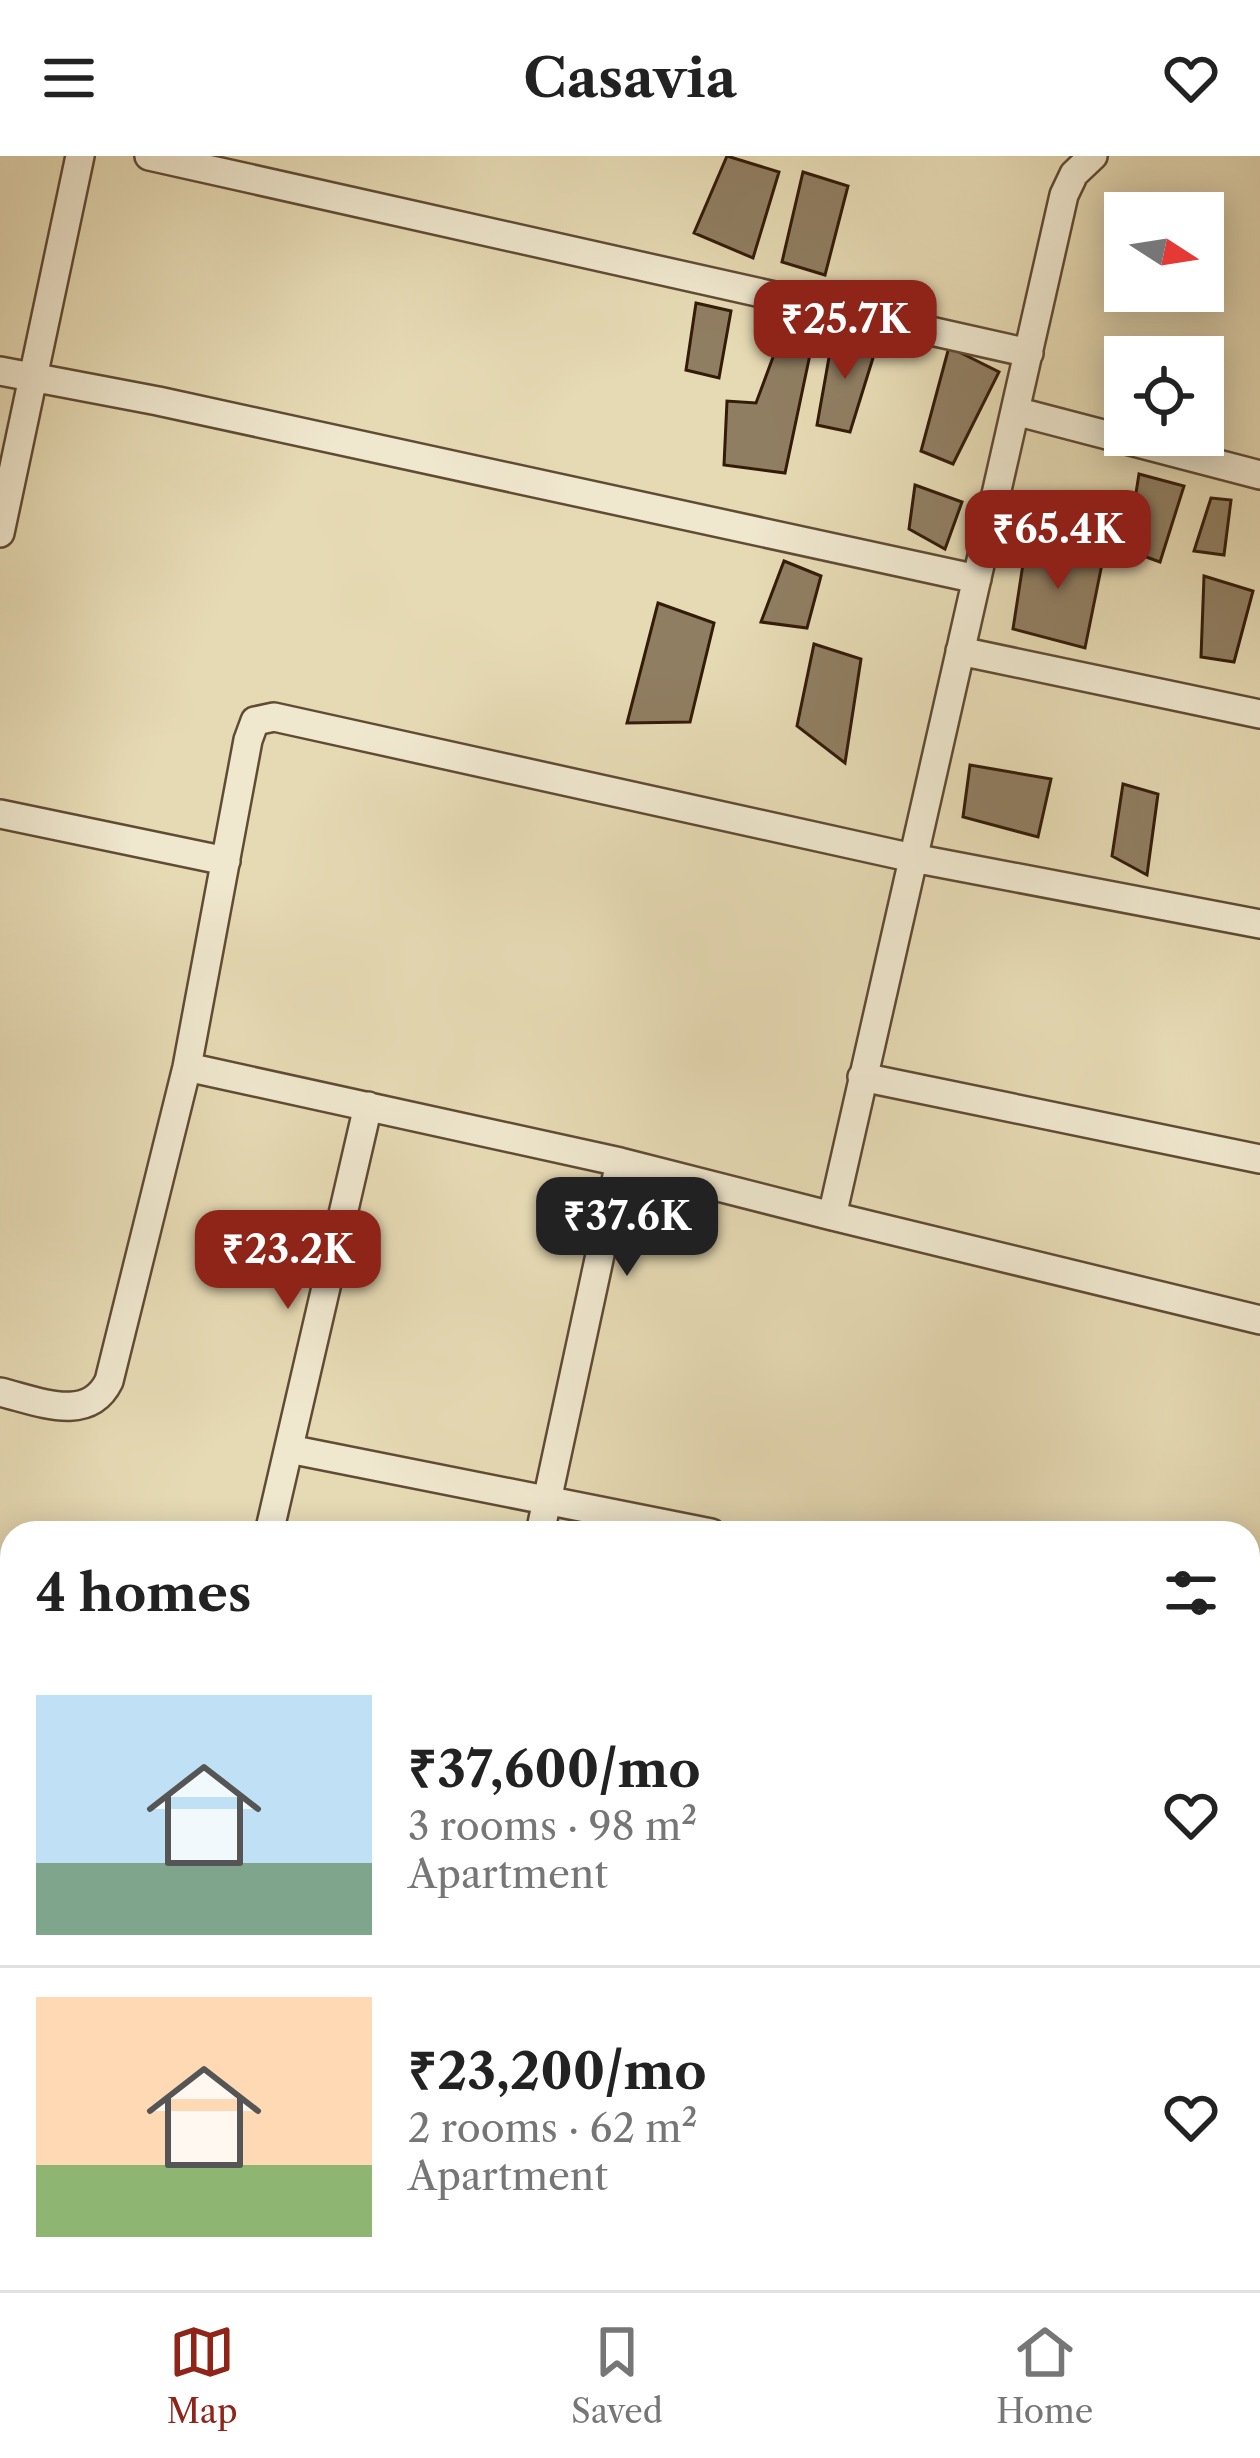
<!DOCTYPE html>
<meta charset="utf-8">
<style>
body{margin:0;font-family:"Libre Caslon Text",serif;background:#f2f2f2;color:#222;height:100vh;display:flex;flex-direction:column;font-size:45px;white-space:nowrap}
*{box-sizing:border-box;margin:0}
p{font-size:39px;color:#767676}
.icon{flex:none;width:66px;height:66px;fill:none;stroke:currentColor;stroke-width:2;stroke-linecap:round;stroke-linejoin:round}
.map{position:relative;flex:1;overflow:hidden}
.sheet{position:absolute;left:0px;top:1365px;width:1260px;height:771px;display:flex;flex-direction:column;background:#fff;border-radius:36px 36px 0 0;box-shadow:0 6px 30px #0003}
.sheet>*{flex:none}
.needle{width:78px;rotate:102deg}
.buttons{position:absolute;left:1104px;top:36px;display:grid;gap:24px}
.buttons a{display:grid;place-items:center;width:120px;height:120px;border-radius:0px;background:#fff;box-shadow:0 6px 30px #0003;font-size:60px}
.price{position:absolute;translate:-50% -102px;padding:0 27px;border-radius:24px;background:#8f2418;color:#fff;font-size:39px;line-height:78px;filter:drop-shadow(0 3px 6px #0008)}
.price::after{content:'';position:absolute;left:50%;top:72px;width:36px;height:27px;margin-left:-18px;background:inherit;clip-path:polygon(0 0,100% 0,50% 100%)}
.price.on{background:#222;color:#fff}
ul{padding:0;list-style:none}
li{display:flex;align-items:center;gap:36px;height:300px;padding:0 36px}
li+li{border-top:3px solid #e0e0e0}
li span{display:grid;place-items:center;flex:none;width:336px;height:240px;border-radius:0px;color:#555}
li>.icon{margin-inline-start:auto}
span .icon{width:144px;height:144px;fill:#fffc;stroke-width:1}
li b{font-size:51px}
h2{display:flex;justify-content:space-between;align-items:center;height:144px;padding:0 36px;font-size:51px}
header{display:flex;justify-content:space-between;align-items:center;height:156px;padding:0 36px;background:#fff;font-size:54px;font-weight:700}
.dock{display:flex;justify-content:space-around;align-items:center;height:168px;border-top:3px solid #e0e0e0;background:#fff;font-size:33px;color:#767676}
.dock a{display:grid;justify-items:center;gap:6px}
.dock .on{color:#8f2418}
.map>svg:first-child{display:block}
.building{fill:#907e62;stroke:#331b09;stroke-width:3}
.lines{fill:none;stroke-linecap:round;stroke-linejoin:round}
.service-casing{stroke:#604b34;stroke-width:18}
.minor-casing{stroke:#604b34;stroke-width:32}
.service{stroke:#efe7ce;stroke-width:14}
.minor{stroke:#efe7ce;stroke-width:27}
</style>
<header><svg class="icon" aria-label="menu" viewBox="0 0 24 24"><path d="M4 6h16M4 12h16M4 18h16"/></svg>Casavia<svg class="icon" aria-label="heart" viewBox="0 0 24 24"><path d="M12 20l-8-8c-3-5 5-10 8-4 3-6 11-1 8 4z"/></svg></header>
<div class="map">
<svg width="1260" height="2134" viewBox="0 0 1260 2134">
<rect width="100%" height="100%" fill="#e6dab4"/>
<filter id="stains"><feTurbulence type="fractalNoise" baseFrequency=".00167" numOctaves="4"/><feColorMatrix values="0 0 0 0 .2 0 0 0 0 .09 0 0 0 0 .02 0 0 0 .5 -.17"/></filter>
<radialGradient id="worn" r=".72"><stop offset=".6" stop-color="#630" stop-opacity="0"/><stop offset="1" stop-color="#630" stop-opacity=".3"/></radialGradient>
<path class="building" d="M727 0 779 16 753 102 694 77Z
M803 16 848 30 825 119 782 106Z
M696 147 731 155 719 222 686 214Z
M785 169 812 189 785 317 724 309 727 245 756 247Z
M833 179 877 189 850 276 817 269Z
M949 191 999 216 953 308 921 295Z
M1139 318 1184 330 1160 406 1127 394Z
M915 329 962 346 945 393 909 373Z
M1211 342 1231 344 1224 399 1194 395Z
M1027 382 1104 398 1085 492 1013 473Z
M784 405 821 420 807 472 761 466Z
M1204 420 1253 435 1234 506 1201 501Z
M658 447 714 467 690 566 627 567Z
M814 488 861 503 845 607 797 570Z
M970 609 1051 623 1038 681 963 661Z
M1123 628 1158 638 1147 719 1112 700Z"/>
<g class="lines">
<defs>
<path id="service" d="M730 2134 746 2129 797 2134"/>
<path id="minor" d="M149 0 1029 197
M1093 0 1074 18 1064 39 832 1060 1260 1164
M0 215 158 245 977 423
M1015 255 1260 319
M0 377 80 0
M960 495 1260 558
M0 658 226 705
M187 911 620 1006
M862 921 1260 1003
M0 1236C38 1245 88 1268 109 1225L187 911 248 584 255 565 274 561 913 702 1260 768
M289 1293 711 1377
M269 1377 368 950
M540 1377 620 1006 832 1060
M0 1487 12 1490
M1248 1648 1260 1651
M0 1812 12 1814
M1248 2090 1260 2093
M501 2134 512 2124"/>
</defs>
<use href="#service" class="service-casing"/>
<use href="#minor" class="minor-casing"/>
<use href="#service" class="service"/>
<use href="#minor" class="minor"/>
</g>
<rect width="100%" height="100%" filter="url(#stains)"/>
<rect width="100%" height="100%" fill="url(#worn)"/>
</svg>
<div class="buttons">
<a><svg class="needle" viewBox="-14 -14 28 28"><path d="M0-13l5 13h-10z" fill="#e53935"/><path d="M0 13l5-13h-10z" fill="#767676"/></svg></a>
<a><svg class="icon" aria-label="locate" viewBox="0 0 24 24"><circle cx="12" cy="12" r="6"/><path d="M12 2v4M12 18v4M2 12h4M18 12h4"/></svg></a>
</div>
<b class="price" style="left:845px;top:226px">₹25.7K</b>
<b class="price" style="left:1058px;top:436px">₹65.4K</b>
<b class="price on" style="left:627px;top:1123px">₹37.6K</b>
<b class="price" style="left:288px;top:1156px">₹23.2K</b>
<section class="sheet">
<h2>4 homes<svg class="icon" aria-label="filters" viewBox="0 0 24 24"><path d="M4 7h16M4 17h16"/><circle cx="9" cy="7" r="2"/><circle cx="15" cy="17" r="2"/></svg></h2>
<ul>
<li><span style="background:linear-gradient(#bfe0f5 70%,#7fa58c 0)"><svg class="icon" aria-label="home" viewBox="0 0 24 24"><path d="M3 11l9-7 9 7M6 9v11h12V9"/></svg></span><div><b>₹37,600/mo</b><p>3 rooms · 98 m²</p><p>Apartment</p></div><svg class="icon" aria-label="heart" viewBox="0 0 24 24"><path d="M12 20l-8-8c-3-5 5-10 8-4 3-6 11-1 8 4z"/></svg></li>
<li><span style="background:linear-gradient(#ffd9b3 70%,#8fb573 0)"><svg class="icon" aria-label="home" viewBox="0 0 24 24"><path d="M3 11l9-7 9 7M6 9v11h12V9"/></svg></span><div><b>₹23,200/mo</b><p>2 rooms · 62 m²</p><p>Apartment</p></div><svg class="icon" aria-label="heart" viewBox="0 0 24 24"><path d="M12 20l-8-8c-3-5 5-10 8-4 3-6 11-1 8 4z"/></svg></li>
</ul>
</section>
</div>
<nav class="dock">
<a class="on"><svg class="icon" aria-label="map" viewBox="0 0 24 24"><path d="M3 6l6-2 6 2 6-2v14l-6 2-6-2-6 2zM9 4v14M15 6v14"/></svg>Map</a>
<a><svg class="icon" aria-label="saved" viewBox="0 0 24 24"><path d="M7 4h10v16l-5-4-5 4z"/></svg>Saved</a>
<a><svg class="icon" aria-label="home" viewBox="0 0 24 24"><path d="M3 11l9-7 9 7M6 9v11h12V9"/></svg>Home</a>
</nav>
